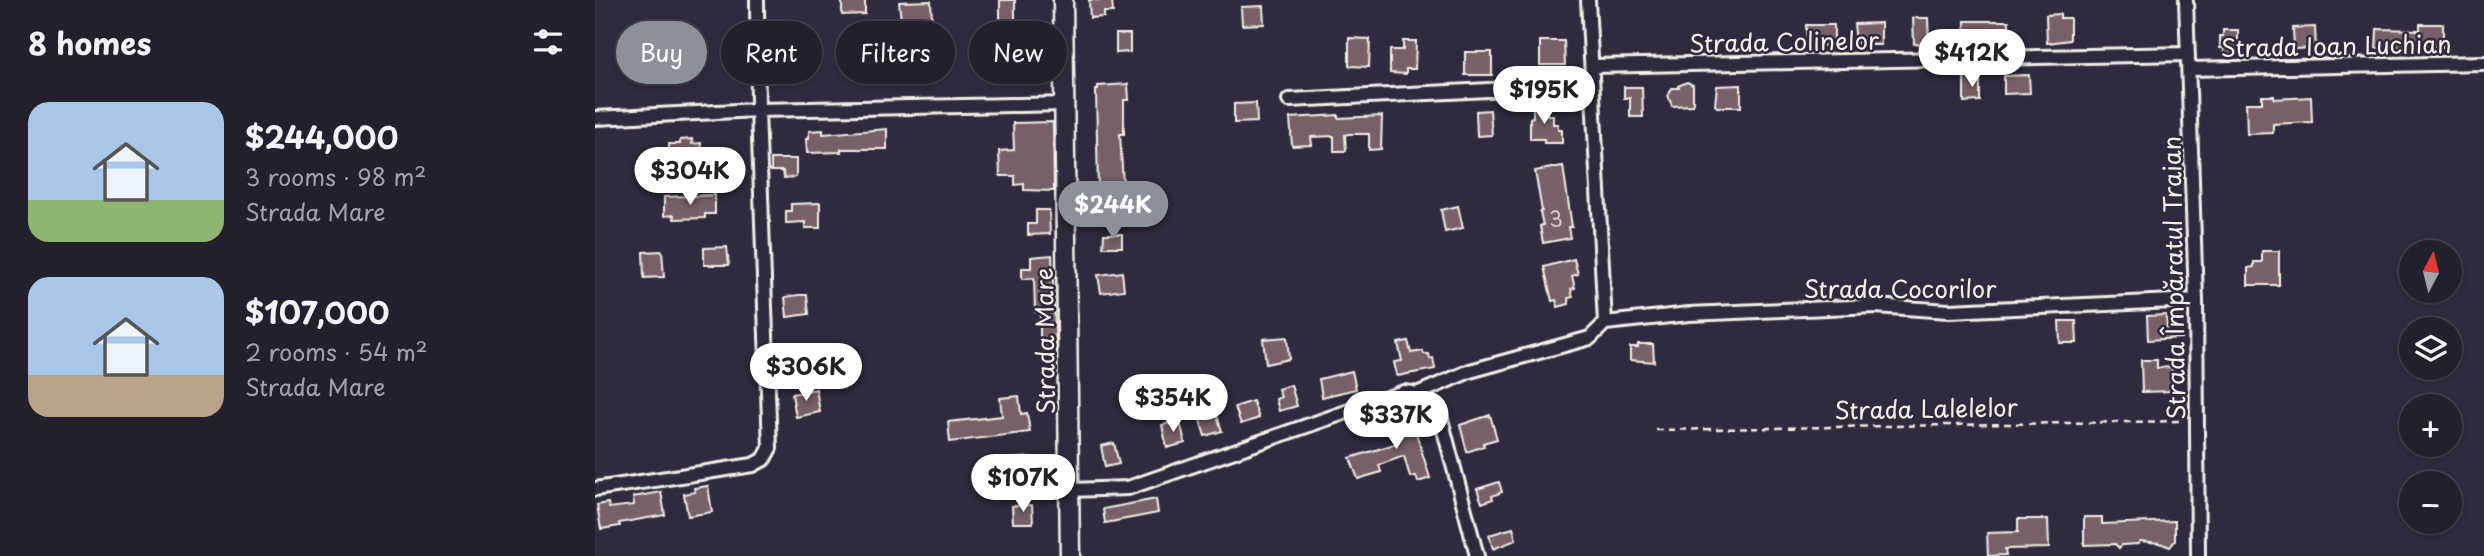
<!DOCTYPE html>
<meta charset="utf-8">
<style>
body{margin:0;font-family:"Playpen Sans",sans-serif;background:#2f2d3a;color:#f1f3f6;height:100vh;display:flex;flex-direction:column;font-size:26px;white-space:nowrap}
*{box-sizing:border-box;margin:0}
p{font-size:23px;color:#a3a3aa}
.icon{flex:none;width:38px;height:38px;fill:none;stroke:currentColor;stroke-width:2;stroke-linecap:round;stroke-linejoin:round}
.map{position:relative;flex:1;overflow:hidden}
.details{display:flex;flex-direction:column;background:#23202e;width:595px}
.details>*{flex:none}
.hud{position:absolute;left:21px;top:21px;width:665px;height:63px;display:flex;gap:14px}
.needle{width:46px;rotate:7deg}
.buttons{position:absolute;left:1804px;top:240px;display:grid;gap:14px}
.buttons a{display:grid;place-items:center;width:63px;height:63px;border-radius:50%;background:#23202e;box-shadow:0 4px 10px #0003,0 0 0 2px #403e4a;font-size:35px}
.price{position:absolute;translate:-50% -60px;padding:0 16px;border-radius:24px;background:#fff;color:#222;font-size:23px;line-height:46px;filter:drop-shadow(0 2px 4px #0008)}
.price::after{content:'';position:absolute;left:50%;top:42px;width:21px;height:16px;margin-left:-10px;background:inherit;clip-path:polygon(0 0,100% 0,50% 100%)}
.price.selected{background:#8c9099;color:#fff}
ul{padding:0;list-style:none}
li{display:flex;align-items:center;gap:21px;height:175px;padding:0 28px}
li span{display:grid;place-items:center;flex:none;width:196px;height:140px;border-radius:21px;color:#555}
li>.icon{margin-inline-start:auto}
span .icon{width:84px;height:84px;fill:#fffc;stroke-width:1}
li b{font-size:30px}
h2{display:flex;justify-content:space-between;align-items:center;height:84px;padding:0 28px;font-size:30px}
.chip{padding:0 24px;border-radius:32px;background:#23202e;box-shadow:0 4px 10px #0003,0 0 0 2px #403e4a;font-size:24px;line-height:63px}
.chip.selected{background:#8c9099;color:#fff}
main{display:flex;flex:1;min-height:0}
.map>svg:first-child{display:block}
.building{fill:#786067;stroke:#f4f1e8;stroke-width:2}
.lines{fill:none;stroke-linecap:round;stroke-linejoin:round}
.street-casing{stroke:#f4f1e8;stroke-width:18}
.secondary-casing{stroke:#f4f1e8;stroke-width:23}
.path{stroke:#f4f1e8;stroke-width:2.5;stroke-dasharray:7 5;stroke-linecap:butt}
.street{stroke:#2f2a3d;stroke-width:12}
.secondary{stroke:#2f2a3d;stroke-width:18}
.labels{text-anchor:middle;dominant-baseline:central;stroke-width:5;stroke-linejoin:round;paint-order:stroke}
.number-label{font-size:21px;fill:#d5cdc8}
.street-label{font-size:24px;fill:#f4f1e8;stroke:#2f2a3d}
</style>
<main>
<section class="details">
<h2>8 homes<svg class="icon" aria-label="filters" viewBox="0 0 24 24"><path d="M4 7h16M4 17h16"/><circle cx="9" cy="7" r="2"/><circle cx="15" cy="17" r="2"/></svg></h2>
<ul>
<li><span style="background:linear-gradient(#a9c7e8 70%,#8fb573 0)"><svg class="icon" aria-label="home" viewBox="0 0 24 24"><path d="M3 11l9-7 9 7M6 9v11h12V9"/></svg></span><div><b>$244,000</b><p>3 rooms · 98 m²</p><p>Strada Mare</p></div></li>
<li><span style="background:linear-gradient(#a9c7e8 70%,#b9a48a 0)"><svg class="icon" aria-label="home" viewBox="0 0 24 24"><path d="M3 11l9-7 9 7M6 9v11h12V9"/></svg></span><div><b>$107,000</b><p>2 rooms · 54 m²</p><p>Strada Mare</p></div></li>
</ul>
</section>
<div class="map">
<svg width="1889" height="556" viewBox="0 0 1889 556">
<rect width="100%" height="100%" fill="#2f2a3d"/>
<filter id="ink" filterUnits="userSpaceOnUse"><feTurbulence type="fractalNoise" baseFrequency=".0143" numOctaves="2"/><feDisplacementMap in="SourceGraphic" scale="14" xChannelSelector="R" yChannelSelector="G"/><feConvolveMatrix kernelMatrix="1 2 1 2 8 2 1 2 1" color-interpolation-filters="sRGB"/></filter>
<g filter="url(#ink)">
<path class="building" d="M247 0H270V14L247 15Z
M405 0H420V40L453 39 454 50 405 51Z
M494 0H517L518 12H509V17L495 18Z
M336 1 337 21H306L304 2Z
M668 6 669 24 647 25 646 7Z
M1465 14V18H1475V40L1452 43 1451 15Z
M1318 18H1333L1334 43 1319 44Z
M1370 21H1414V45H1370Z
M1286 23V45H1267L1261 42 1259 24Z
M1825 24H1848V47L1781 48 1782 29 1825 30Z
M1211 25H1239V46L1215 45 1212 40Z
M1720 27 1721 48 1699 49 1698 28Z
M1628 30H1643V54L1629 55V48H1625V36H1628Z
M521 34H535V52L521 53Z
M754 38 775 39 774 67 754 66Z
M808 41H821L820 69H811V74L795 73V50H808Z
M945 41H969L970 65H945Z
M870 52H897V75H870Z
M1434 75 1435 93 1409 94V76Z
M1369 76H1385V101L1369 102Z
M1092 82 1098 85V105L1077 106 1073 95 1077 88H1084L1083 86Z
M533 84 534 100H529V134H525L528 184H515V190L503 191 501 90H503V86Z
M1146 85V107H1122L1120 105 1122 86Z
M1029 87H1047L1048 117H1035V98H1029Z
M1667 96H1679V99L1716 97 1717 122 1678 124V133L1652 134 1651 103H1667Z
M661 103 662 122 639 123V104Z
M938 105H952V115H958V124H963V130H967V143H949V139H935V118L938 117Z
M895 110 897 135 882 136 881 111Z
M743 115V118L787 116 786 149 774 150V134H753L750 135 751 151H739V136L716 137 717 145 697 146 695 118Z
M458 122 459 191 429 190V184L420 185V176H405L404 151 419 150 418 123Z
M292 129V149H246V152L212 153 211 139H214V131L228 130V134Z
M97 139V144L106 143 107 161H83L82 154 74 155V144H85V140Z
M176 159H201V177L189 178 188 171H176Z
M968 166 977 227H973L975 238 948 243 945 226 948 225 945 212 947 211 940 171Z
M120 195V214H110V218L79 219V215L69 216V197Z
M225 203V228H210V222L191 223V211H196V204Z
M863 206 868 228 850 232 846 210Z
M441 210H454L455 234 433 235V224H441Z
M509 234H527V247H508Z
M132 247 134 265H109V248Z
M67 251 69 277 49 278 48 252Z
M1667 251H1684V285H1653V268L1659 267V262H1667Z
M457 255 461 350H450L449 339H445V312H440L439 278 427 279V268H436V257Z
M979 259 983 274 977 276 980 288 976 289 978 297 973 298 974 304 963 307 961 300 957 301 949 267Z
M527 272 529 290 506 293 503 275Z
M204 295H212L214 314 192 317 190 297Z
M1571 315 1572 328 1585 327 1586 338 1553 340 1552 316Z
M1464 321H1481L1482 343H1465Z
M692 337 694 359 671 364 668 339Z
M813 341 816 353 828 351 829 354H834L835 359 838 358 840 369 802 376 799 362 807 361 803 343Z
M1043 344H1058L1059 362 1035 360V347H1043Z
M1546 360H1562V368L1577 367 1578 391 1547 392Z
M757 371 761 389 727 397 724 379Z
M696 385 702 406 684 411 681 399 686 397 683 389Z
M221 389 225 412 201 417 197 394Z
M424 396 426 414 432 413 435 432 355 442 353 422 407 416 405 398Z
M658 401 664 418 646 424 640 407Z
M619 406 627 431 610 436 602 411Z
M814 410 835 478 823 482 821 476 815 477 809 456 784 465 786 472 763 479 755 458 803 443 795 415Z
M895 415 902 439 888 443 889 446 872 452 865 425Z
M585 421 590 443 572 448 567 425Z
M519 443 524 464 510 467 506 446Z
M436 457 437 475 413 476 412 459Z
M904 482 907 492 897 496 898 499 887 503 882 489Z
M113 486 117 512 93 516 89 494 100 492 99 488Z
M66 492 70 515 24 523 25 526 6 529 2 505 13 503 14 508 39 505 38 497Z
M561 499 563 513 510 523 508 509Z
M437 505 438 523H418L417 506Z
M1489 517H1507V524L1580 521V541L1575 547 1565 543 1545 541 1543 544 1527 545 1524 548 1520 544 1489 545Z
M1423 519H1453L1454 548 1410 549 1411 555 1393 556 1392 533 1423 532Z
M918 528 921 540 898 549 894 535Z"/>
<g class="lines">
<defs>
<path id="street" d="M1591 0 1601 300 1603 556
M997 66 1593 54
M1594 69 1889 63
M694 100 996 85
M0 118 163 110 471 104
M1010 323 1094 314 1280 306 1354 311 1601 300
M824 393 875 371 995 338 1010 323 993 0
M0 489 158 465 169 459 175 448 163 110 162 0
M475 490 533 488 809 392C828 393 835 399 845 415L882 556"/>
<path id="secondary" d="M468 0 475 556"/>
</defs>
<use href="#street" class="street-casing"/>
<use href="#secondary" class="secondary-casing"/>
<path class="path" d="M1061 430 1589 421"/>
<use href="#street" class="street"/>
<use href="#secondary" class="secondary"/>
</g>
</g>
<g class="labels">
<g class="number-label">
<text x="961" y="218">3</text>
</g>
<g class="street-label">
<text transform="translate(1189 41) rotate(-1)">Strada Colinelor</text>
<text transform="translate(1741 45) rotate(-1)">Strada Ioan Luchian</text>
<text transform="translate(1578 278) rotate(-91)">Strada Împăratul Traian</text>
<text x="1305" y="288">Strada Cocorilor</text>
<text transform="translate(449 341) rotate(-91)">Strada Mare</text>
<text transform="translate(1331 408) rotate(-1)">Strada Lalelelor</text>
</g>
</g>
</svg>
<div class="buttons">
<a><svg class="needle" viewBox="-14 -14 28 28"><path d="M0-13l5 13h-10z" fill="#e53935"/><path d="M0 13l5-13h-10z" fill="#a3a3aa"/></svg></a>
<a><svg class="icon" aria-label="layers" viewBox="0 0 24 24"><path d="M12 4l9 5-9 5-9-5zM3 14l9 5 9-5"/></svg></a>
<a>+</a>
<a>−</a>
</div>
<b class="price" style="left:1377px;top:89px">$412K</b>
<b class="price" style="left:949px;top:126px">$195K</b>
<b class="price" style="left:95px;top:207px">$304K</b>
<b class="price selected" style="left:518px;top:241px">$244K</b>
<b class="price" style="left:211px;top:403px">$306K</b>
<b class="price" style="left:578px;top:434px">$354K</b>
<b class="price" style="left:801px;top:451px">$337K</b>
<b class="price" style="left:428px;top:514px">$107K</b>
<div class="hud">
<a class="chip selected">Buy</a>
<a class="chip">Rent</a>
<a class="chip">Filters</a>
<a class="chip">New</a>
</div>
</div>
</main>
